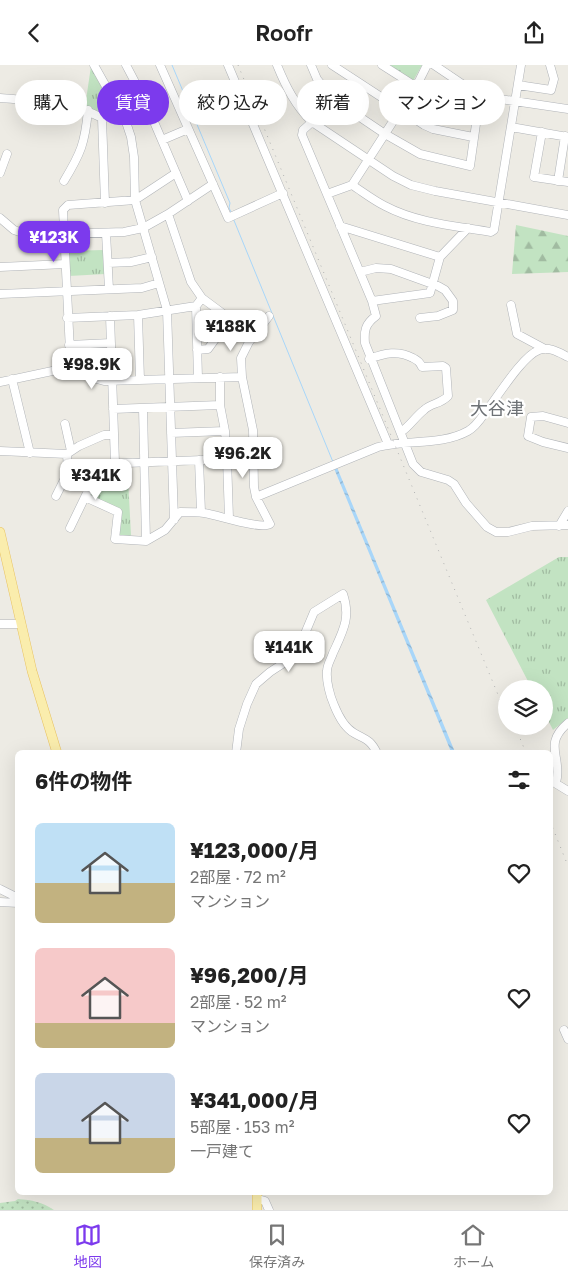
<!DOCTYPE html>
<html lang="ja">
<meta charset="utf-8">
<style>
body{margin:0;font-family:"Golos Text","Noto Sans JP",sans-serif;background:#f6f6f6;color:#222;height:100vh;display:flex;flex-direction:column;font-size:19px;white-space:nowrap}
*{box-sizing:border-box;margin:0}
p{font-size:16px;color:#767676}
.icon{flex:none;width:28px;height:28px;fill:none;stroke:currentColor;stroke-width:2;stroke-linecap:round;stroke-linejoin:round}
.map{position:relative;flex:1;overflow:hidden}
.details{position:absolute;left:15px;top:685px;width:538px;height:445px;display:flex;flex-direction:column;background:#fff;border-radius:8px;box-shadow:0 5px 20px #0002}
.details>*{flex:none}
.top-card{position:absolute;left:15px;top:15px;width:539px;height:45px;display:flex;gap:10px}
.tools{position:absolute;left:498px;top:615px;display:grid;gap:10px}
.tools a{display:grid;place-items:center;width:55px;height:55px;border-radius:50%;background:#fff;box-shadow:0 5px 20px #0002;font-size:25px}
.price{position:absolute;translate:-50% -42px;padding:0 11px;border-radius:10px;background:#fff;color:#222;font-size:16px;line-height:32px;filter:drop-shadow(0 1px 2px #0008)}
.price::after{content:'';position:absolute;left:50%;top:30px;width:15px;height:11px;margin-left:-8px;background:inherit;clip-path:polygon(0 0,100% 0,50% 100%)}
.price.on{background:#7c3aed;color:#fff}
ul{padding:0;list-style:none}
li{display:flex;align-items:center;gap:15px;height:125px;padding:0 20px}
li span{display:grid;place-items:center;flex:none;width:140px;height:100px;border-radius:8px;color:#555}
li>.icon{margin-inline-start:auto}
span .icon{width:60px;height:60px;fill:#fffc;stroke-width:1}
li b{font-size:21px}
h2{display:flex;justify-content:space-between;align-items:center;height:60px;padding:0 20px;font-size:21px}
.chip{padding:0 18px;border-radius:22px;background:#fff;box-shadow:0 5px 20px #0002;font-size:18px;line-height:45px}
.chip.on{background:#7c3aed;color:#fff}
header{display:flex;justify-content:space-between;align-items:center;height:65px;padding:0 20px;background:#fff;font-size:22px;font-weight:600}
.tabs{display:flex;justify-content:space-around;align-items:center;height:70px;border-top:1px solid #e0e0e0;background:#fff;font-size:14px;color:#767676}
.tabs a{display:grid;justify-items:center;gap:2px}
.tabs .on{color:#7c3aed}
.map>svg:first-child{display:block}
.grass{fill:url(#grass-dots)}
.forest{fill:url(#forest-firs)}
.park{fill:url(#park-tufts)}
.water{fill:url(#water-waves)}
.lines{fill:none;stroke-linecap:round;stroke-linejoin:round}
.stream{stroke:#a8d6f9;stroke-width:1}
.minor-casing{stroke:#b1b4b8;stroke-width:9}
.major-casing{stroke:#e8c262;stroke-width:10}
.minor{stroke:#fff;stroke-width:8}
.major{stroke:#faedad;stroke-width:9}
.rail{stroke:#b2b3b3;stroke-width:1;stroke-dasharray:1 6;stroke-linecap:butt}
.labels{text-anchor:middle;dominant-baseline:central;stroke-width:4.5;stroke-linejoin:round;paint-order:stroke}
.quarter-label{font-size:18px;fill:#6d7175;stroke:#fff}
</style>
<header><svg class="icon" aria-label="back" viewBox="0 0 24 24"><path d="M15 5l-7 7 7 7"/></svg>Roofr<svg class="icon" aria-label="share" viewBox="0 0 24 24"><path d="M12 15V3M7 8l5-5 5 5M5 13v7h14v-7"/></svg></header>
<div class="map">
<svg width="568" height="1145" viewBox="0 0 568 1145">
<defs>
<pattern id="grass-dots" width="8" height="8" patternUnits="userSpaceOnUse" patternTransform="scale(1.25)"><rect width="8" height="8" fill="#c2e3c2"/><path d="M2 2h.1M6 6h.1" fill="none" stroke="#a1bba1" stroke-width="1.8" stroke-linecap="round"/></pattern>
<pattern id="forest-firs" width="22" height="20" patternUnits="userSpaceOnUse" patternTransform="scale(1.25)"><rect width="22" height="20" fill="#c2e3c2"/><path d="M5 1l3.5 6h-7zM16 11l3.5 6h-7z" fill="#a1bba1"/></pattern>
<pattern id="park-tufts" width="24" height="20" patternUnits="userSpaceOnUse" patternTransform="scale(1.25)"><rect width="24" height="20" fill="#c2e3c2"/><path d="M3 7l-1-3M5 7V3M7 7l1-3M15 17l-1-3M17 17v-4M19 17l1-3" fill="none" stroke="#a1bba1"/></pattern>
<pattern id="water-waves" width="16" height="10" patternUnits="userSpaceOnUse" patternTransform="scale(1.25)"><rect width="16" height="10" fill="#a8d6f9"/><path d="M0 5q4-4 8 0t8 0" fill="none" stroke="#8cb1cd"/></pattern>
</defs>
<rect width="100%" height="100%" fill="#edebe4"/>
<path class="grass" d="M18 1134C32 1135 42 1137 54 1145H0V1138L15 1136Z"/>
<path class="forest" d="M516 160 568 171V207L512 209Z"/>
<path class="park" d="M389 0H422L413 16Z
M91 1 115 45 114 47 102 50 85 42Z
M103 185 105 209 69 211 68 186Z
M128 413 131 470 129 472 119 471 120 446 90 432V430L98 414Z
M559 492H568V653L553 665 544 647V624H532L486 535Z"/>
<path class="water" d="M336 400 455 687H451L447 677 333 401Z"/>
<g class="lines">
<path class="stream" d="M172 0 230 138 229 143 231 147
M233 153 333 397"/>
<defs>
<path id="minor" d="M94 0 126 57 131 72 134 92 135 135 167 245 174 455
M126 0 145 36 188 136
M160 0 228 153 283 128
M228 0 388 379
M277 0C286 22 295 40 312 57L393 111 411 120 435 126 568 150
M311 0 317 14 333 34 385 69 420 89 470 101 480 31 434 0
M332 0 424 60 433 64 473 72
M382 0 437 35 478 44
M518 20 551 25 554 14 550 0
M480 31 568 44
M0 33C35 36 70 36 102 53L120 48 145 36
M102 53 105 138
M312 57 303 65 302 70 372 236 376 251C365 259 364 266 365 278L413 399 421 407 448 415 454 419 466 438 487 462 496 467H508L532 461 568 460
M511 62 568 72
M542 67 534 112 568 117
M162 75 188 64
M0 108 7 89
M176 108 135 135 68 140 63 145 70 286 87 309 93 313 104 316 242 312
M64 116C81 88 85 78 88 45
M558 116 565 71
M352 120C363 127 373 135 385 141 417 158 456 161 491 167L494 165 521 0
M327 129 352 120 419 16 427 0
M168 149 191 217 202 233 253 271
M0 153 14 165 28 170 124 167 143 163 168 149 213 119
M340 161 440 192
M106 168 109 224
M108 198 131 197 152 192
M0 202 65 199
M360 207 376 203 391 204 438 221 445 225 453 236V245L438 251 420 253
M0 229 142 223 159 218
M372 236 430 228 440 192 468 163
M511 240 517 269 545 284
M196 241 198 313
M138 250 140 315
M110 251 115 398
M67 253 138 250 196 241 202 233
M69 280 111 278
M197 285 208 284 229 255
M369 294C385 288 398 285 413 293 418 296 419 296 422 302L443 301 446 303 448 331C441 339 431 338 424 345 415 352 410 361 401 367
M220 312V340L225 366 227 394 229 453
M12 314 30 388
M0 317 57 305H83
M143 343 146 476
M113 344 220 340
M568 358 543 351 531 352 528 371 543 377 568 383
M65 359 71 386
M171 368 225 366
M0 386 67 389 79 381 104 370H114
M67 389 68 405 65 413 89 424
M199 395 201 447
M56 431 65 413
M85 432 118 447 115 474 146 476 165 465 180 447C188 447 197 447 204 448 218 450 261 465 270 459L256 432 254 422 253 365 242 312 241 293 249 277 269 251
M256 432 378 382C407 374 441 381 468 366 475 362 480 355 484 349 497 333 522 291 539 285 549 281 560 288 568 292
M559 461 568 446
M70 463 101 399 254 393
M0 559H21
M236 688 239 664 247 639 256 619 270 607 296 590 314 547 343 529C351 553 343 566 333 588 331 594 327 600 327 606 326 616 330 631 334 640 338 650 345 663 354 668 366 675 370 674 377 688
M550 715 568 726
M556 718C563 692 542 680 568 658
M0 824 18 833
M0 837 18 838
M564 965 568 974
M258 1134 265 1136 269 1145"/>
<path id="major" d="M0 467 32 606 57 688
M257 1145V1128"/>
</defs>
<use href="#minor" class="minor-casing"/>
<use href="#major" class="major-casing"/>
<use href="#minor" class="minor"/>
<use href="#major" class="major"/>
<path class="rail" d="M238 0 506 649
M515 661 526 688
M550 756 568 801"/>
</g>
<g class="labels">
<g class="quarter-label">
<text x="497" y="343">大谷津</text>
</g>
</g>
</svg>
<div class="tools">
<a><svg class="icon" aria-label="layers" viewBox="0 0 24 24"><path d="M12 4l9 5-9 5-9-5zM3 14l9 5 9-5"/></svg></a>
</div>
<b class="price on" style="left:54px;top:198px">¥123K</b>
<b class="price" style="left:231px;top:287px">¥188K</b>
<b class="price" style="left:92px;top:325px">¥98.9K</b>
<b class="price" style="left:243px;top:414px">¥96.2K</b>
<b class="price" style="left:96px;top:436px">¥341K</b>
<b class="price" style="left:289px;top:608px">¥141K</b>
<div class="top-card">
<a class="chip">購入</a>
<a class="chip on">賃貸</a>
<a class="chip">絞り込み</a>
<a class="chip">新着</a>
<a class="chip">マンション</a>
</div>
<section class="details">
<h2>6件の物件<svg class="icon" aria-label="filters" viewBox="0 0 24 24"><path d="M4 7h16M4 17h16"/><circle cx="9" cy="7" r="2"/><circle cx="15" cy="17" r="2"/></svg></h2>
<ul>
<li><span style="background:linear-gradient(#bfe0f5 60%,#c2b280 0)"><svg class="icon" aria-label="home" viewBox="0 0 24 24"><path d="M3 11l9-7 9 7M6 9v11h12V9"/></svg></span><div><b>¥123,000/月</b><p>2部屋 · 72 m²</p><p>マンション</p></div><svg class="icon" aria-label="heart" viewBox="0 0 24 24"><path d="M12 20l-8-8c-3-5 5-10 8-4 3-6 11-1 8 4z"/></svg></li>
<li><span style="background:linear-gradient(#f6c9c9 75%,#c2b280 0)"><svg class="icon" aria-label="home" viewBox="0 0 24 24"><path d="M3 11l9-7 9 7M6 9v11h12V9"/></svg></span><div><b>¥96,200/月</b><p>2部屋 · 52 m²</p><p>マンション</p></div><svg class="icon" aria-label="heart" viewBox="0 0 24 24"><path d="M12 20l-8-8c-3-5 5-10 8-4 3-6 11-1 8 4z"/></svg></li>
<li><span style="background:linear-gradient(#c9d6e8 65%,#c2b280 0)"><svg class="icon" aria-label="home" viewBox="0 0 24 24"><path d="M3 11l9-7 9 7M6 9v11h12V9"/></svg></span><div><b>¥341,000/月</b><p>5部屋 · 153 m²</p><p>一戸建て</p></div><svg class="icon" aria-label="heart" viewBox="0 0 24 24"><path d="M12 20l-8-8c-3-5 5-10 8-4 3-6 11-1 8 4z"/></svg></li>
</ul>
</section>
</div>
<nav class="tabs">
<a class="on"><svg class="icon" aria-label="map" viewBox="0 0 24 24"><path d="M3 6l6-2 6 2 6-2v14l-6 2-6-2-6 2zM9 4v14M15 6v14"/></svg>地図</a>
<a><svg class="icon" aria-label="saved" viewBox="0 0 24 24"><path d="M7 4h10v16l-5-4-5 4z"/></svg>保存済み</a>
<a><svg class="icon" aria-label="home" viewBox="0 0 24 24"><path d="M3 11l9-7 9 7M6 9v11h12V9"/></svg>ホーム</a>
</nav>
